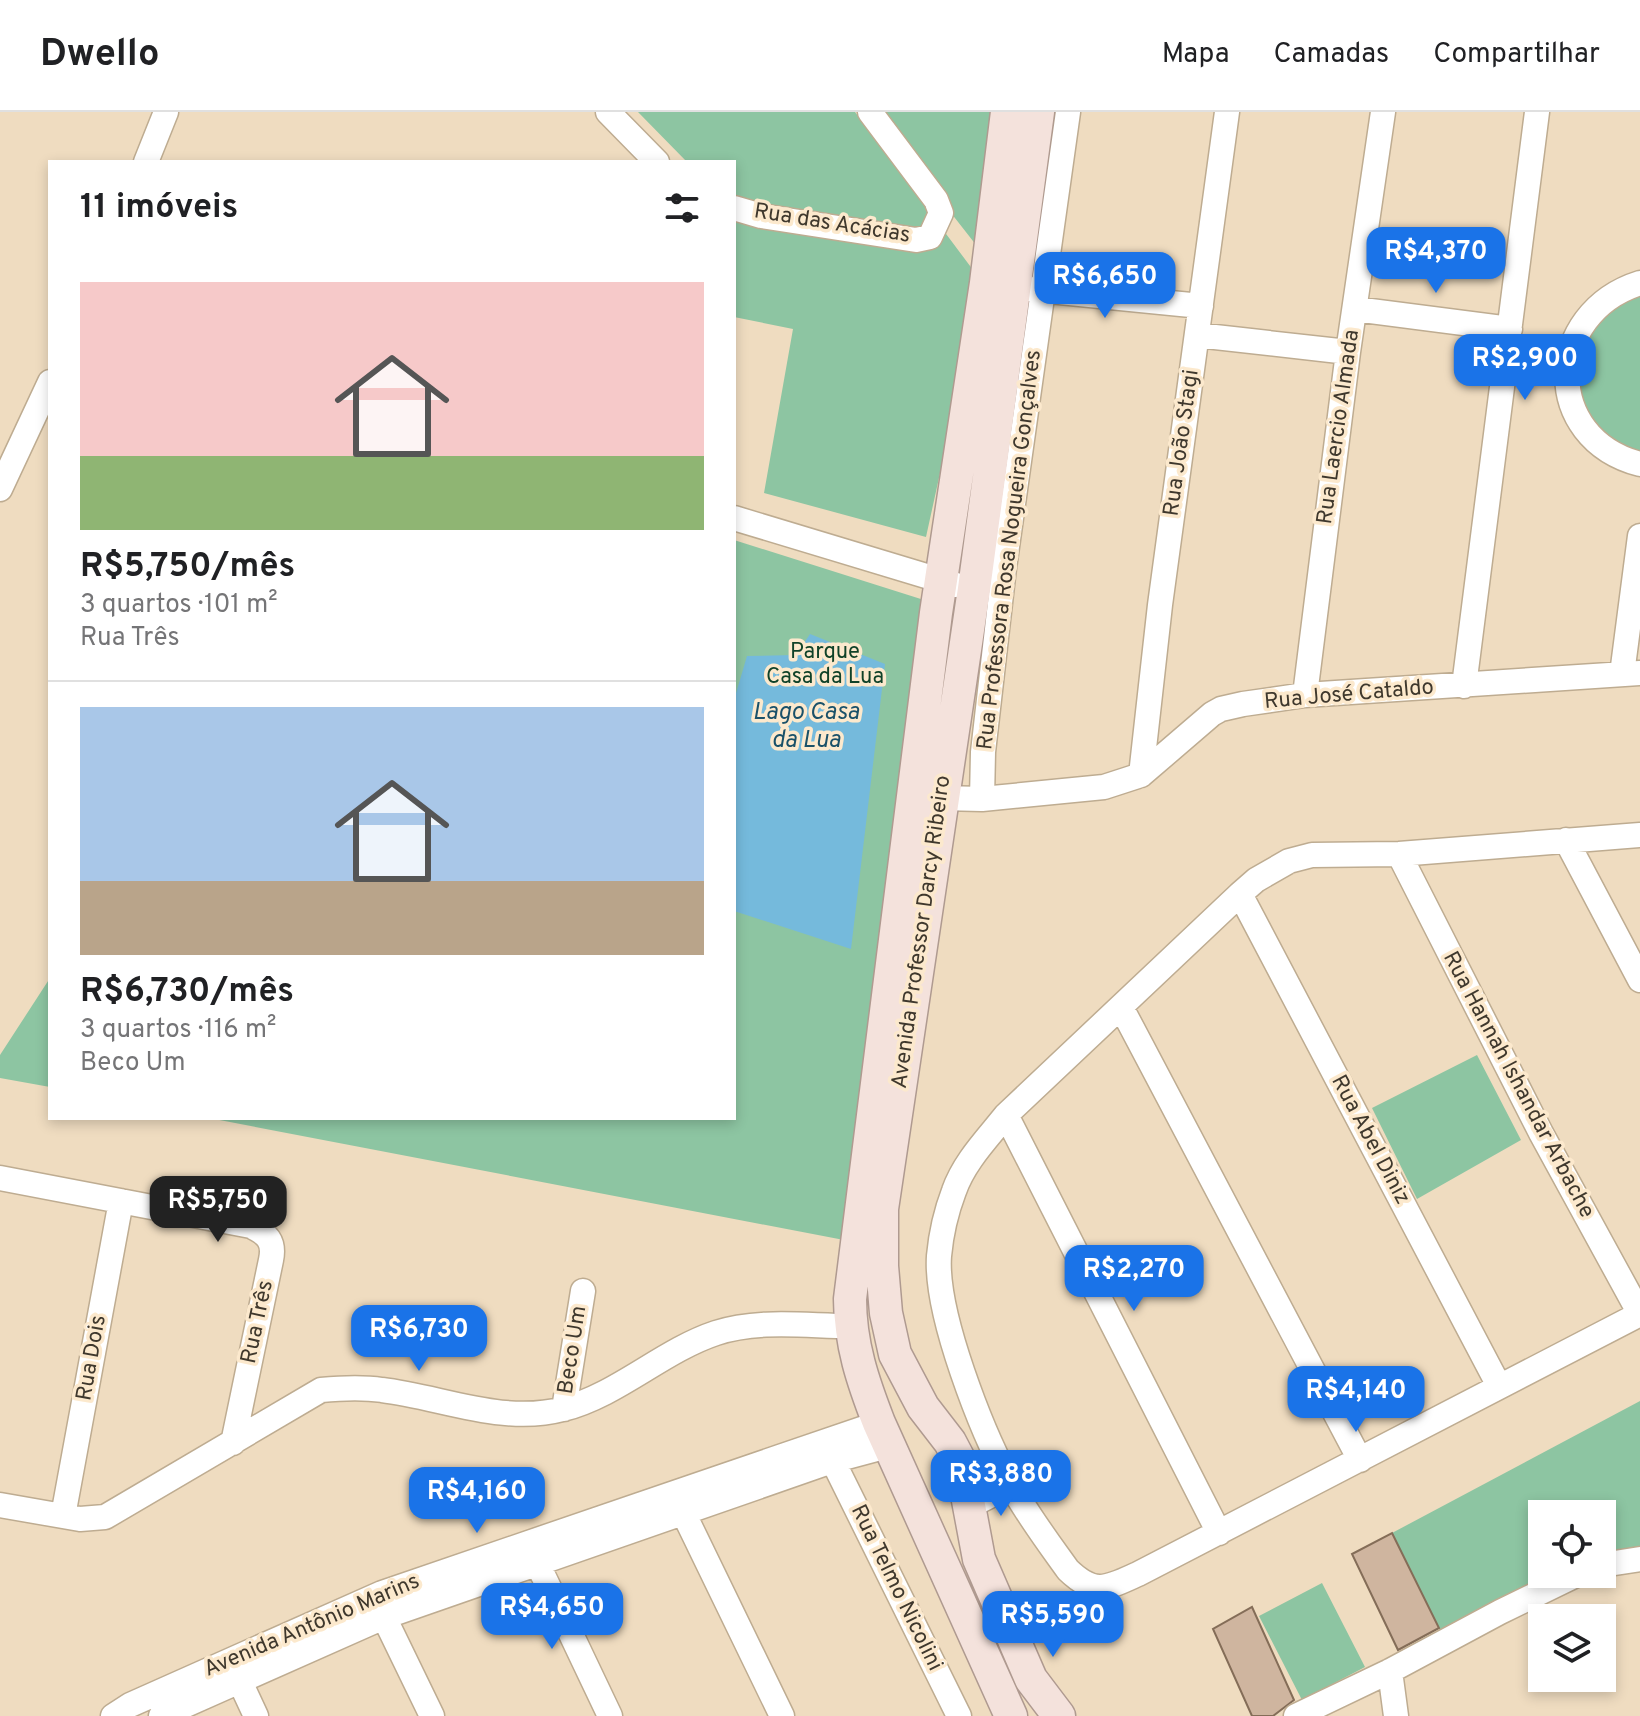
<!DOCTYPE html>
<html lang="pt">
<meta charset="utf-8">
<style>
body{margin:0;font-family:Overpass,sans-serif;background:#f2f2f2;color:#202124;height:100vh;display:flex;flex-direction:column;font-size:30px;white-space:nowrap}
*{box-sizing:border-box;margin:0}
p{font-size:26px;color:#757577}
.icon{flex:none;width:44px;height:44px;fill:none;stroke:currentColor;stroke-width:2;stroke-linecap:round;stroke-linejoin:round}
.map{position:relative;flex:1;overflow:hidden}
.panel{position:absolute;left:48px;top:48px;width:688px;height:960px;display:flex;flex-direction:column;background:#fff;border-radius:0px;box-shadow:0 4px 12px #0003}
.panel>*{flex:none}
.fabs{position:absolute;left:1528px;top:1388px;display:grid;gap:16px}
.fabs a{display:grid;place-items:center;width:88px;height:88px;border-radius:0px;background:#fff;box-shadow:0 4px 12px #0003;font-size:40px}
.price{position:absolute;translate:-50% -68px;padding:0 18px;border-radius:16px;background:#1a73e8;color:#fff;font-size:26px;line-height:52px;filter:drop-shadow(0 2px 4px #0008)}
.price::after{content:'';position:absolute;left:50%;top:48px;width:24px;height:18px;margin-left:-12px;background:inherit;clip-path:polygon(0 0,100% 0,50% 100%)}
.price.selected{background:#222;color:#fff}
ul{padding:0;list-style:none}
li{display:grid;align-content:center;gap:16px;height:424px;padding:0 32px}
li+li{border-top:2px solid #e0e0e0}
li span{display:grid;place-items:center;height:248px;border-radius:0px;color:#555}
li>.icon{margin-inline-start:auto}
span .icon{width:144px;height:144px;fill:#fffc;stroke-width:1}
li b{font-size:34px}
h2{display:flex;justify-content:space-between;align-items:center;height:96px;padding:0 32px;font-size:34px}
header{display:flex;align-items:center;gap:48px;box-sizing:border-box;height:112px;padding:0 40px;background:#fff;border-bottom:2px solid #e0e0e0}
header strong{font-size:38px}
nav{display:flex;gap:44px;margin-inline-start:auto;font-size:28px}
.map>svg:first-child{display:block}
.green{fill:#8dc5a2}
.water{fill:#75badc}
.building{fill:#cfb59f;stroke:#846d58;stroke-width:2}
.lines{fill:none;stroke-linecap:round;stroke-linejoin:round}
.minor-casing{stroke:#beac91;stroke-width:27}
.major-casing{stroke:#af9a90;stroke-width:35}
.minor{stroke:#fff;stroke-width:24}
.major{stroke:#f4e2dc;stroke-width:32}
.labels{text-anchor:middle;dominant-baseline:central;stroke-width:7;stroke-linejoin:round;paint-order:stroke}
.street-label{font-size:22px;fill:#3f382d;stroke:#fce9cd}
.park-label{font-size:22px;fill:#104228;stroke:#fce9cd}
.water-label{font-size:24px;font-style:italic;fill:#1a5169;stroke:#fce9cd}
</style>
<header>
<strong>Dwello</strong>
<nav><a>Mapa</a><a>Camadas</a><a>Compartilhar</a></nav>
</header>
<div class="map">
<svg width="1640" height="1604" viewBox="0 0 1640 1604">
<rect width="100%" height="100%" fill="#efdcc0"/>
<path class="green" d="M638 0H855L982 170 926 425 764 381 793 217 734 205V50H687Z
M872 0H993L980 138Z
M1640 178V345L1592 315 1576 276 1588 217Z
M734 428 924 488 844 1128 209 1006H734Z
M50 866V975L0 966V943Z
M1477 943 1521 1028 1417 1087 1372 996Z
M1640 1289V1443L1602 1435V1402H1542V1462H1550L1440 1519 1392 1421Z
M1322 1471 1365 1555 1302 1588 1259 1504Z"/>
<path class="water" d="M810 522 885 552 851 837 734 799V588L747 544 796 543Z"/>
<path class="building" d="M1392 1421 1439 1516 1398 1538 1352 1442Z
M1252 1495 1294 1588 1273 1604H1252L1213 1517Z"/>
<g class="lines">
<defs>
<path id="minor" d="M608 0 657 50
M146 50 166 0
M734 96 761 104 916 128 930 125 941 101 936 88 870 0
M1640 171C1545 201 1541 326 1640 352
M1029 177 1201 194
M1355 197 1510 217
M1197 223 1348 240
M1508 239 1568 245
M0 377 50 270
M734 406 956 473
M1622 562 1640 424
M1464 574 1537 0
M1305 583 1348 240 1383 0
M1141 663 1160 493 1227 0
M941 686 982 687 1104 675 1141 663 1212 602 1221 597 1243 592 1305 583 1640 561
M982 687 983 640 1004 456 1068 0
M1640 723 1399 742 1312 743 1289 749 1256 768 1240 782 1006 1003C987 1027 964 1050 954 1079 946 1100 941 1122 939 1144 935 1202 982 1320 1010 1371 1026 1401 1048 1430 1068 1458 1095 1484 1107 1476 1138 1462L1640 1202
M1566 728 1640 868
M1399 742 1541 1021 1640 1202
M1240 782 1499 1274
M1121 895 1360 1348
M1006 1003 1219 1421
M0 1066 251 1114C267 1122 275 1129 271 1148L233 1331
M564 1297 583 1179
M827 1337 959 1604
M0 1393 80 1407 105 1405 321 1278C342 1276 362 1275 382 1278 441 1285 503 1313 563 1297 618 1283 662 1239 716 1221 758 1207 807 1214 850 1214
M970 1394 1011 1373
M684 1402 782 1604
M63 1404 121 1089
M532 1440 610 1604
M1602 1453 1640 1447
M384 1505 432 1604
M235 1559 256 1604
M1390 1559 1396 1604
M113 1604 130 1593 382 1481 879 1311
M161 1604 384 1505 832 1349 888 1334
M1296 1604 1390 1559 1500 1500 1578 1462"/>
<path id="major" d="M1007 0 986 171 936 501 850 1187C850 1232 863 1270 879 1311L1011 1604
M1038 0 974 477 882 1097V1154L886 1201 895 1242 923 1295 950 1330 961 1351 979 1447 1031 1567 1059 1604"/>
</defs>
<use href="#minor" class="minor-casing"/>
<use href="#major" class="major-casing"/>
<use href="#minor" class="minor"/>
<use href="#major" class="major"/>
</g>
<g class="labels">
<g class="street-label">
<text transform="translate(832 112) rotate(9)">Rua das Acácias</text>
<text transform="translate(1339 315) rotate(-82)">Rua Laercio Almada</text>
<text transform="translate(1182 331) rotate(-82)">Rua João Stagi</text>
<text transform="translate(1010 438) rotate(-83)">Rua Professora Rosa Nogueira Gonçalves</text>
<text transform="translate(1349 583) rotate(-5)">Rua José Cataldo</text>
<text transform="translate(922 820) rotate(-82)">Avenida Professor Darcy Ribeiro</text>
<text transform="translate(1518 973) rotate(62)">Rua Hannah Ishandar Arbache</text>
<text transform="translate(1370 1028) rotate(62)">Rua Abel Diniz</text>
<text transform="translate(258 1210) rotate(-78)">Rua Três</text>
<text transform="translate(573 1238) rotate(-81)">Beco Um</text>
<text transform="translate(92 1246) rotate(-80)">Rua Dois</text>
<text transform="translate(896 1476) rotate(64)">Rua Telmo Nicolini</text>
<text transform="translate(312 1514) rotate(-23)">Avenida Antônio Marins</text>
</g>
<g class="park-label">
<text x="825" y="540">Parque<tspan x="825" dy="25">Casa da Lua</tspan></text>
</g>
<g class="water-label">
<text x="806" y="601">Lago Casa<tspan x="806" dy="28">da Lua</tspan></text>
</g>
</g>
</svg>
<div class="fabs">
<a><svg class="icon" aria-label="locate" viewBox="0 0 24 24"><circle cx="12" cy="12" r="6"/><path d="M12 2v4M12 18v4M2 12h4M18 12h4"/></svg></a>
<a><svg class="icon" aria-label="layers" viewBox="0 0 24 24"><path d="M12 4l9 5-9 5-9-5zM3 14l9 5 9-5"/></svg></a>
</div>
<b class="price" style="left:1436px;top:183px">R$4,370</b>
<b class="price" style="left:1105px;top:208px">R$6,650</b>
<b class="price" style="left:1525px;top:290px">R$2,900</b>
<b class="price selected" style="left:218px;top:1132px">R$5,750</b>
<b class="price" style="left:1134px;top:1201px">R$2,270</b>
<b class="price" style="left:419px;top:1261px">R$6,730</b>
<b class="price" style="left:1356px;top:1322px">R$4,140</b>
<b class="price" style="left:1001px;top:1406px">R$3,880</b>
<b class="price" style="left:477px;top:1423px">R$4,160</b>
<b class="price" style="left:552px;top:1539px">R$4,650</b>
<b class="price" style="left:1053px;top:1547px">R$5,590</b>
<section class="panel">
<h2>11 imóveis<svg class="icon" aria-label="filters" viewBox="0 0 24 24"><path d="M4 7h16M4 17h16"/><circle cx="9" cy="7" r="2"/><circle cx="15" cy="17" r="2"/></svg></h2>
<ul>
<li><span style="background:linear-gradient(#f6c9c9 70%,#8fb573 0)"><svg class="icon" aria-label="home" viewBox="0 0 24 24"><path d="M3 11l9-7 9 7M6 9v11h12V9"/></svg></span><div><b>R$5,750/mês</b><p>3 quartos · 101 m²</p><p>Rua Três</p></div></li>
<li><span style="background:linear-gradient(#a9c7e8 70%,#b9a48a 0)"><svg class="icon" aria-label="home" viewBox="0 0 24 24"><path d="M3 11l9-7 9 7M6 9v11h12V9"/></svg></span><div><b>R$6,730/mês</b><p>3 quartos · 116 m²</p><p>Beco Um</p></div></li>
</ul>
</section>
</div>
